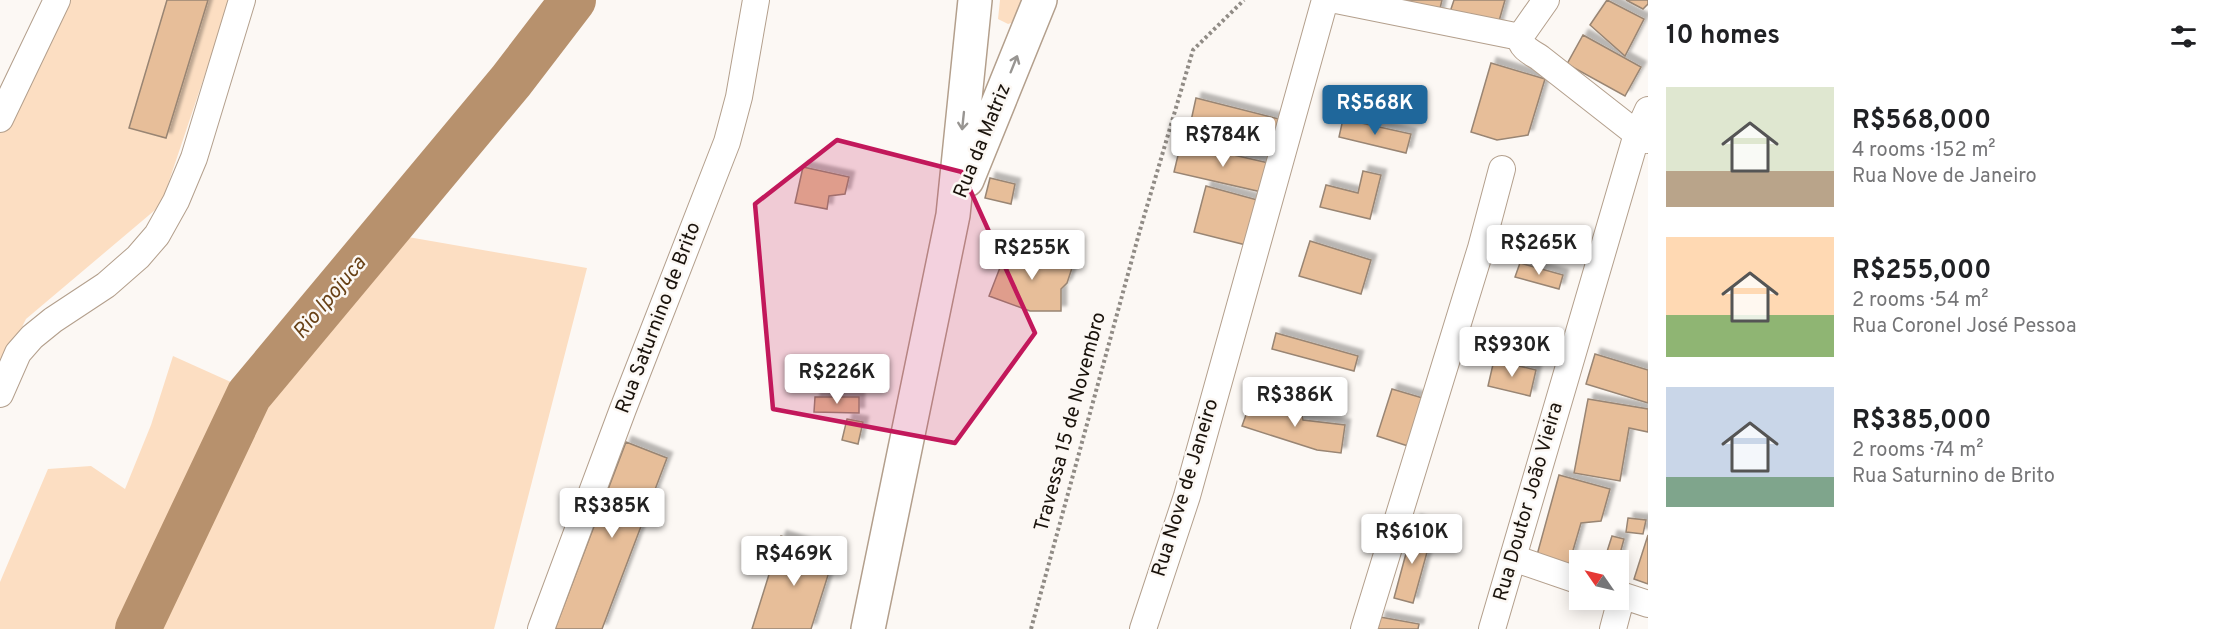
<!DOCTYPE html>
<meta charset="utf-8">
<style>
body{margin:0;font-family:Overpass,sans-serif;background:#f6f6f6;color:#202124;height:100vh;display:flex;flex-direction:column;font-size:22px;white-space:nowrap}
*{box-sizing:border-box;margin:0}
p{font-size:20px;color:#757577}
.icon{flex:none;width:33px;height:33px;fill:none;stroke:currentColor;stroke-width:2;stroke-linecap:round;stroke-linejoin:round}
.map{position:relative;flex:1;overflow:hidden}
.details{display:flex;flex-direction:column;background:#fff;width:570px}
.details>*{flex:none}
.needle{width:39px;rotate:304deg}
.controls{position:absolute;left:1569px;top:550px;display:grid;gap:12px}
.controls a{display:grid;place-items:center;width:60px;height:60px;border-radius:0px;background:#fff;box-shadow:0 3px 15px #0003;font-size:30px}
.price{position:absolute;translate:-50% -51px;padding:0 14px;border-radius:6px;background:#fff;color:#222;font-size:20px;line-height:39px;filter:drop-shadow(0 2px 3px #0008)}
.price::after{content:'';position:absolute;left:50%;top:36px;width:18px;height:14px;margin-left:-9px;background:inherit;clip-path:polygon(0 0,100% 0,50% 100%)}
.price.active{background:#1f679b;color:#fff}
ul{padding:0;list-style:none}
li{display:flex;align-items:center;gap:18px;height:150px;padding:0 18px}
li span{display:grid;place-items:center;flex:none;width:168px;height:120px;border-radius:0px;color:#555}
li>.icon{margin-inline-start:auto}
span .icon{width:72px;height:72px;fill:#fffc;stroke-width:1}
li b{font-size:26px}
h2{display:flex;justify-content:space-between;align-items:center;height:72px;padding:0 18px;font-size:26px}
main{display:flex;flex:1;min-height:0}
.map>svg:first-child{display:block}
.green{fill:#fcdec2}
.lines{fill:none;stroke-linecap:round;stroke-linejoin:round}
.river{stroke:#b7916d;stroke-width:46}
.building{fill:#e7be99;stroke:#998573;stroke-width:1.5;filter:url(#shadow)}
.minor-casing{stroke:#b39f8c;stroke-width:28}
.secondary-casing{stroke:#b39f8c;stroke-width:36}
.path{stroke:#908b85;stroke-width:4;stroke-dasharray:3 3;stroke-linecap:butt}
.minor{stroke:#fff;stroke-width:26}
.secondary{stroke:#fff;stroke-width:33}
.oneway{stroke:#989592}
.marked{fill:#c2185b;fill-opacity:0.2;stroke:#c2185b;stroke-width:4.5;stroke-linejoin:round}
.labels{text-anchor:middle;dominant-baseline:central;stroke-width:5;stroke-linejoin:round;paint-order:stroke}
.street-label{font-size:20px;fill:#1a130c;stroke:#fcf8f4}
.water-label{font-size:21px;font-style:italic;fill:#684116;stroke:#fcf8f4}
</style>
<main>
<div class="map">
<svg width="1648" height="629" viewBox="0 0 1648 629">
<defs>
<filter id="shadow"><feDropShadow dx="5.5" dy="-5.5" stdDeviation="1.5" flood-color="#0004"/></filter>
</defs>
<rect width="100%" height="100%" fill="#fcf8f4"/>
<path class="green" d="M64 0H228L229 3 161 205 26 319 0 371V131Z
M1000 0H1035L1020 20 1008 24 998 19Z
M385 233 587 268 494 629H144L200 498Z
M173 356 233 383 117 629H0V582L48 469 91 466 125 489 151 425Z"/>
<g class="lines">
<path class="river" d="M138 629 249 395 511 81 573 0"/>
</g>
<path class="building" d="M167 0H208L166 138 129 128Z
M1378 0H1442L1438 17Z
M1454 0H1505L1497 28 1449 15Z
M1607 0 1644 19 1625 56 1590 25Z
M1626 0H1648V4L1643 9Z
M1583 35 1641 67 1625 96 1567 64Z
M1491 63 1545 79 1528 135 1497 140 1471 132Z
M1196 98 1283 120 1275 151 1189 130Z
M1343 119 1411 134 1406 153 1339 137Z
M1181 143 1273 164 1266 193 1174 172Z
M803 167 849 177 845 194 829 196 827 209 795 203Z
M1363 171 1381 175 1370 219 1320 207 1326 185 1358 193Z
M990 178 1015 184 1011 204 985 198Z
M1206 186 1261 201 1250 246 1194 232Z
M1310 241 1371 260 1361 294 1299 276Z
M1008 247 1033 256H1064L1073 265 1067 283 1061 289V311H1030L989 296Z
M1520 263 1563 275 1559 289 1515 277Z
M1276 333 1358 356 1354 371 1272 349Z
M1595 354 1648 370V403L1586 384Z
M1494 360 1536 370 1530 396 1488 386Z
M1392 389 1426 399 1411 447 1377 436Z
M815 397H859V413L814 412Z
M1588 399 1648 409V432L1629 428 1620 481 1574 473Z
M1251 401 1276 409 1301 410 1303 420 1345 425 1341 453 1317 450 1242 426Z
M847 419 863 422 858 444 842 440Z
M626 442 667 458 602 629H555Z
M1559 475 1610 489 1601 521 1581 523 1569 564 1537 555Z
M1628 518 1646 520 1643 534 1626 532Z
M1415 520 1428 524 1418 539 1429 545 1413 603 1394 598Z
M1648 535V584L1634 579Z
M781 536 835 553 811 629H752Z
M1612 536 1624 539 1618 561H1604Z
M1380 617 1419 624 1418 629H1378Z"/>
<g class="lines">
<defs>
<path id="minor" d="M1336 0 1520 37
M1546 0 1520 37C1521 48 1531 52 1540 58L1637 134 1648 140
M0 119 57 0
M0 394 18 353 32 337 53 320 106 285 138 257 157 235 176 201 194 158 242 0
M1513 558 1580 581
M1618 594 1648 604
M541 629 623 409 727 142 739 97 756 0
M1143 629 1187 496 1325 0
M1364 629 1481 248 1502 169
M1492 629 1637 134 1648 110
M1613 629 1622 595"/>
<path id="secondary" d="M967 180 1040 0
M868 629 953 215 975 0"/>
</defs>
<use href="#minor" class="minor-casing"/>
<use href="#secondary" class="secondary-casing"/>
<path class="path" d="M1031 629 1140 230 1193 50 1244 0"/>
<use href="#minor" class="minor"/>
<use href="#secondary" class="secondary"/>
</g>
<defs><path id="oneway-shaft" d="M-6 0H5M1.5-3L5.5 0L1.5 3" fill="none" stroke-width="1.6" stroke-linecap="round" stroke-linejoin="round" transform="scale(1.5)"/></defs>
<g class="oneway">
<use href="#oneway-shaft" transform="translate(1014 64) rotate(-68)"/>
<use href="#oneway-shaft" transform="translate(963 121) rotate(96)"/>
</g>
<path class="marked" d="M837 140 962 172 1035 333 955 443 773 409 755 204Z"/>
<g class="labels">
<g class="street-label">
<text transform="translate(983 141) rotate(-68)">Rua da Matriz</text>
<text transform="translate(659 318) rotate(-69)">Rua Saturnino de Brito</text>
<text transform="translate(1071 422) rotate(-75)">Travessa 15 de Novembro</text>
<text transform="translate(1186 488) rotate(-73)">Rua Nove de Janeiro</text>
<text transform="translate(1529 502) rotate(-74)">Rua Doutor João Vieira</text>
</g>
<g class="water-label">
<text transform="translate(330 298) rotate(-50)">Rio Ipojuca</text>
</g>
</g>
</svg>
<div class="controls">
<a><svg class="needle" viewBox="-14 -14 28 28"><path d="M0-13l5 13h-10z" fill="#e53935"/><path d="M0 13l5-13h-10z" fill="#757577"/></svg></a>
</div>
<b class="price active" style="left:1375px;top:136px">R$568K</b>
<b class="price" style="left:1223px;top:168px">R$784K</b>
<b class="price" style="left:1539px;top:276px">R$265K</b>
<b class="price" style="left:1032px;top:281px">R$255K</b>
<b class="price" style="left:1512px;top:378px">R$930K</b>
<b class="price" style="left:837px;top:405px">R$226K</b>
<b class="price" style="left:1295px;top:428px">R$386K</b>
<b class="price" style="left:612px;top:539px">R$385K</b>
<b class="price" style="left:1412px;top:565px">R$610K</b>
<b class="price" style="left:794px;top:587px">R$469K</b>
</div>
<section class="details">
<h2>10 homes<svg class="icon" aria-label="filters" viewBox="0 0 24 24"><path d="M4 7h16M4 17h16"/><circle cx="9" cy="7" r="2"/><circle cx="15" cy="17" r="2"/></svg></h2>
<ul>
<li><span style="background:linear-gradient(#dfe7d0 70%,#b9a48a 0)"><svg class="icon" aria-label="home" viewBox="0 0 24 24"><path d="M3 11l9-7 9 7M6 9v11h12V9"/></svg></span><div><b>R$568,000</b><p>4 rooms · 152 m²</p><p>Rua Nove de Janeiro</p></div></li>
<li><span style="background:linear-gradient(#ffd9b3 65%,#8fb573 0)"><svg class="icon" aria-label="home" viewBox="0 0 24 24"><path d="M3 11l9-7 9 7M6 9v11h12V9"/></svg></span><div><b>R$255,000</b><p>2 rooms · 54 m²</p><p>Rua Coronel José Pessoa</p></div></li>
<li><span style="background:linear-gradient(#c9d6e8 75%,#7fa58c 0)"><svg class="icon" aria-label="home" viewBox="0 0 24 24"><path d="M3 11l9-7 9 7M6 9v11h12V9"/></svg></span><div><b>R$385,000</b><p>2 rooms · 74 m²</p><p>Rua Saturnino de Brito</p></div></li>
</ul>
</section>
</main>
